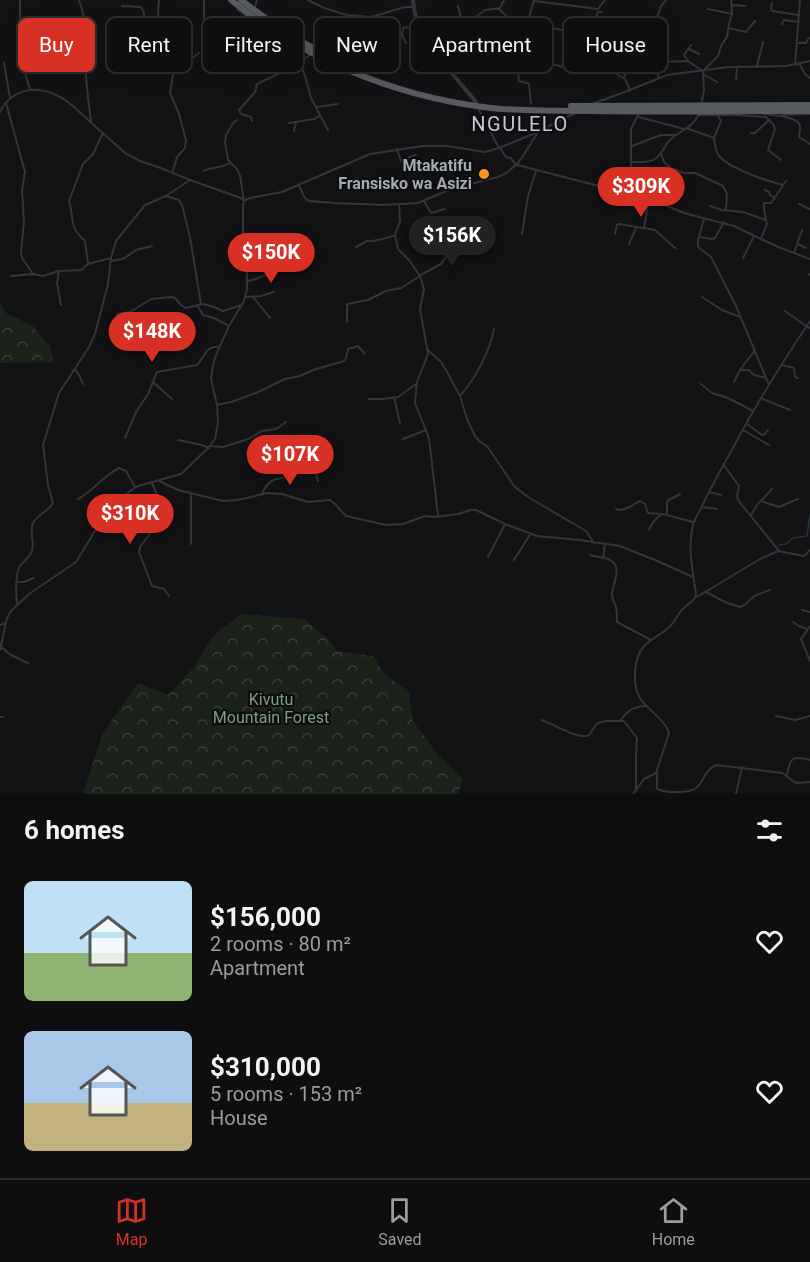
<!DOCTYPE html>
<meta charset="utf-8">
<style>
body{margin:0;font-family:Roboto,sans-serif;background:#1c1c1d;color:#f1f3f6;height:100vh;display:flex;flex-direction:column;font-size:22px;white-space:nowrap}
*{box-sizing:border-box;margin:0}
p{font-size:20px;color:#9b9c9e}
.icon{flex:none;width:33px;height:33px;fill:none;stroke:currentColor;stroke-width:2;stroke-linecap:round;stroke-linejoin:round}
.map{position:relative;height:794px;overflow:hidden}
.panel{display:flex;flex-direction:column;background:#0e0e0f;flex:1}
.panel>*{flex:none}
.banner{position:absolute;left:18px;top:18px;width:774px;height:54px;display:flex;gap:12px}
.price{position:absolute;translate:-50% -51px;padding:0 14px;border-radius:21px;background:#d93025;color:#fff;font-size:20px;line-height:39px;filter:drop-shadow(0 2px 3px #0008)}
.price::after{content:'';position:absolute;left:50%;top:36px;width:18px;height:14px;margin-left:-9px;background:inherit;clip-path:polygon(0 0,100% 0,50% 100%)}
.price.selected{background:#222;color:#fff}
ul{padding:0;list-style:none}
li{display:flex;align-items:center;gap:18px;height:150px;padding:0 24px}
li span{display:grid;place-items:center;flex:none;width:168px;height:120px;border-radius:9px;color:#555}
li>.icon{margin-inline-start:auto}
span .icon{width:72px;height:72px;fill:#fffc;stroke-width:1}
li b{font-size:26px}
h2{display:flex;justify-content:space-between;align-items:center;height:72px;padding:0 24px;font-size:26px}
.tag{padding:0 21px;border-radius:9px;background:#0e0e0f;box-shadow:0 3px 15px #0003,0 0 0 2px #2e2e2f;font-size:21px;line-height:54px}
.tag.selected{background:#d93025;color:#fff}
.dock{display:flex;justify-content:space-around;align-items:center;height:84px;border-top:2px solid #2e2e2f;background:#0e0e0f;font-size:16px;color:#9b9c9e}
.dock a{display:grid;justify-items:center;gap:3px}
.dock .selected{color:#d93025}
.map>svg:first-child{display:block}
.forest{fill:url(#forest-crowns)}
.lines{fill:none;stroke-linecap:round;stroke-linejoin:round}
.stream{stroke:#283338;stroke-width:1.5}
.minor{stroke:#333539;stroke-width:2}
.tertiary{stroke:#333539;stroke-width:4}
.trunk{stroke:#565a61;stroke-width:6}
.poi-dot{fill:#ff951f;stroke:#0d0d0f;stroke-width:2}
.labels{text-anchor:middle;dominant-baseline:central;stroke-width:4.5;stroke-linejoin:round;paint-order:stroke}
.poi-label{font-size:16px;font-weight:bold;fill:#a2abb5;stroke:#0d0d0f;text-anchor:end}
.park-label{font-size:16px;fill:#7ba278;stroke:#0d0d0f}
.quarter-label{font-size:20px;letter-spacing:1.5px;fill:#c4c9d1;stroke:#0d0d0f}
</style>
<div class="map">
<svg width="810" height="794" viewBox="0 0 810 794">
<defs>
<pattern id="forest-crowns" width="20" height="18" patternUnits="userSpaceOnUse" patternTransform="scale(1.5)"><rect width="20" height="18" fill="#1a221a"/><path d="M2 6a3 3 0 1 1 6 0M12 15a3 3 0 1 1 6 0" fill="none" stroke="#383f39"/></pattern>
</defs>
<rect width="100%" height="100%" fill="#121214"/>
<path class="forest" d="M0 303 7 314 33 326 50 347 54 362 0 363Z
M241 614 304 619 327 638 337 651 373 656 384 673 408 691 413 721 438 755 463 779 458 794H83L103 733 138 683 168 695 194 667 212 637Z"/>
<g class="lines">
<path class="stream" d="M779 545 786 544 793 538 807 536 810 514"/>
<path class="minor" d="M20 0V17L18 50 30 89
M79 0C88 23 85 51 86 75 87 91 89 107 91 122
M159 0 158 13 160 37 167 52 173 75 170 93 179 114 186 140 185 148 177 157 173 171
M204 0V22
M308 0 324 8 347 15 371 17C376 38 367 51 359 70
M534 1 598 9 605 0
M772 3 771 8 772 11 798 15
M122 6 141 7 144 13V28L160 31
M458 6 463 26
M732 6 734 5 745 6
M237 9 252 20
M254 9 257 0
M499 9 514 23
M708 9 732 14
M602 12H598L597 14V32L591 42 593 55 601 65 625 79 630 90
M159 17 166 18 178 22
M371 17 405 7H414
M527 23 572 32
M782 24 784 20 799 22
M259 25 279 38
M728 28 746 32 755 21
M133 34 152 40 160 35
M424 38 432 36 434 30
M485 41 491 38 522 42
M406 43 402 35 403 28 418 26
M564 43 566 47 576 51 580 46 592 48
M797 43H806L809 38
M56 45 63 50 86 53
M357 45H370
M691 45 684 55 688 61 701 70
M244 48H258
M430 48 450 42
M689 49 699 54
M369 51 374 55 371 66
M521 61 556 65 570 69
M237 62 250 67 254 65H260L261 62 256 42 270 32
M4 63 10 98
M300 63 305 76 311 98 328 130
M799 63 805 74 810 78
M131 65 138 62 140 58 154 54 167 52
M171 65 187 62 199 53
M795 65 800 0
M757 66 763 42
M447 68 448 46 455 35 463 26 485 10 500 8 504 0
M411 69 432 68 444 65
M705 69 718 56 721 46 727 37 729 24 732 14 731 0
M450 71 470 64 518 67
M703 74 717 82
M624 77C629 65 636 55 647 48L649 28 658 15 661 6 666 0
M658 77 659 62 688 61
M736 80 737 67
M6 103 25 172 22 190 24 222 21 252 22 258 33 274
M531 104 529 84 527 83 519 81 518 72 521 61 523 39 534 0
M592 104 630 90 667 75 728 67 786 66 810 61
M701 105 704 91 703 70
M317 107 338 104
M478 108 499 148
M0 112C12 88 38 84 60 97 70 102 78 111 86 118 99 130 112 141 125 153L140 161 158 167 190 180 241 198 243 200
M764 114C772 115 800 116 800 127 800 131 799 134 799 137L810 144
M698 115H737L766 117
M783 115 810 114
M639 117 684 129
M766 117 773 124 775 129 768 150 781 160
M252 121 251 117 241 114 239 110 255 92 257 84 292 67 310 55
M289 123 314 119 320 116
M686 128 714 138C715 144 715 152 720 157 731 169 767 181 783 185
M294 131 296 122
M751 133H755L768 121
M714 138 721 121 718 116
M632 146 661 135H675
M500 148 506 157 511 158 515 164 525 167 595 185 631 191 684 213 734 226 778 247 810 259
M397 149 403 166 409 167 423 162
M661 154 664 162 671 168 684 173H695L723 186 727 194 726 210
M401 160 416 155
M631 162C639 162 649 163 655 159 663 154 664 145 670 140 681 129 692 129 699 114
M204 171C211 166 221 169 230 163
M299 185C301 189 303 197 307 200 313 203 327 201 334 203L384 205 418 203 451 189 498 177 506 173 517 164 523 156 538 132
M765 190 769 192 770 195 775 198
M631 191 627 179 631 168V129L639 113
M166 196 179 200 182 205 190 237 201 304
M244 201 250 198 282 192 370 154 423 146H447L485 152 499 148 538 132 564 118 576 113
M424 201 431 213 445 209
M799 204 810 209
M399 205 400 221 395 235 398 249 409 260 420 276 424 289 420 309 428 354 417 382 415 403 429 438 438 516
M710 206 722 210 743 212 766 220 767 224 761 239
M704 219 698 240V247L711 257 736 306 769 385
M766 220 764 208V203H771L786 181
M644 228 649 199
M522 234 528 196 536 171
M615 234 617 225 619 224 655 230 675 248
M700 237 712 239 715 238 724 222
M629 244 636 228
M798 244 806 248
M243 246 257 243 270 244 276 240
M356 247 367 241C372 242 388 238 395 235
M794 253 802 230
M743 258 754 236
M111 261 123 259 136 250 152 246
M88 264 85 241C68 226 75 220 69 201L83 164 93 154 103 133
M809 274 810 275
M11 276 33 274 43 276 59 271
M419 276 441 264 453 247 451 235 456 230
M248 281C263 279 275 268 291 266
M246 297 261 296 274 292
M253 297 270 318
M702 297 722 310 740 317
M61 305 57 283 59 271 81 270 88 264 111 258
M197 305 203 315 214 318 229 326
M785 311 806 326 810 328
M347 322V304L368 300 386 291 401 288 420 276
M121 330 117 314 130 312 151 299 171 297 175 298 181 305 186 308 203 304 214 307 223 311 242 305
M427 349 441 362 446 370 460 396 467 419 475 436 480 442 487 446 514 486 528 497 586 531 594 543
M782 365 794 368 795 377 798 378
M75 369 79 375 83 384
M741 370H749L754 375 766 378
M153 382 172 399
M734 382 740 370 755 350
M701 384 712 393 728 398 753 411
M460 396C475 379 490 351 494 329
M394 397 400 423
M369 399H382L398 397 416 384
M763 399 790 410
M217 405 231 402 256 393 285 379 300 376 313 370 344 361 346 358 348 349 358 346 365 354
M747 424 762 435 765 434 768 430
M743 430 769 445
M125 438 136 412 148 394 157 372 197 365C204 358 206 345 219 347
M403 439 426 430
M178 440 202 445 209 448
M210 446 223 447 248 439 262 431 276 429 286 422
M723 464 739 486 737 496 738 500 779 551
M159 481 178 490 223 501 238 500 267 493 282 494 308 502 330 500 334 503 346 516 386 525 403 524 425 516 435 517 458 514 471 510H476L505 524 537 536 580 540 620 546 655 560 693 577
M152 483 163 509 164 516 140 547 139 552 152 586 164 589 169 596
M709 492 721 495
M191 493V544
M262 493C274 472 277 483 294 474 298 471 301 467 305 465 313 466 316 473 318 481
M78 499C93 491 103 476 119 468L126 471 135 487
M761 501 779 507 798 499
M702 507 717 509
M616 509C625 512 632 505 640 501L645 504 648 513 661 514
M667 514V501L680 494
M751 515 757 505 772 489
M649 530C651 524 657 516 663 514L693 522
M590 555C596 557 603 557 608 559 624 566 613 582 612 594 612 599 614 602 616 607 617 612 617 617 617 622L651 640
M488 557 505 524
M603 558 605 544
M514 560 531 533
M17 582H24L34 578
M706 592 727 603 740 607 746 604 754 596 770 590
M697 597 760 559 778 551 804 556 810 550
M17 604C16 595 15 574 20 566 24 561 29 558 32 551 35 542 29 532 33 523 38 514 49 511 53 503L48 485 43 445 59 393 89 347 95 334 108 284 111 258 116 241 145 205 166 196 190 180
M802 610 810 612
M793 622 799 626 807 629
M0 625 6 623
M810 626 801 639 810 661
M1 647 11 655 28 663
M0 650 7 618 11 611 29 594 76 562 95 531 111 511 130 491 138 486 181 474 207 449 215 439 218 423 217 405 211 379 213 365 216 355 229 326 244 301 247 289V269L243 246V205L244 201 240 176 237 169 228 160 225 142 226 135 233 123 237 120
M776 716 795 720 810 716
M0 717H3
M541 720C552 723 580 741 589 735 592 732 594 726 598 723L606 721H624L637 738 636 756V790
M620 721C627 711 634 706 646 706
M657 773V789C663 792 669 792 676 792 709 793 697 774 716 765L782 773 796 783 810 782
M787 775C790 758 792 755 810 760
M633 794 644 779 656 773 669 733C664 718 648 711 640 698 632 684 633 657 645 645 651 639 660 635 667 629 674 624 676 617 681 611 685 606 691 603 695 598L696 594C693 571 687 548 693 525 695 517 700 512 703 504 715 479 729 456 742 431 763 393 786 357 810 321
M736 794 742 767"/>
<path class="tertiary" d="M413 0 414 9 418 26 429 48 450 71 476 102"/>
<path class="trunk" d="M231 0C302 58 392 95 483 107 519 112 556 110 592 111 665 112 737 111 810 111
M241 0C271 23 303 45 337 60
M571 106 810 105"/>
</g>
<circle class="poi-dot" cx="484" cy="174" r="6"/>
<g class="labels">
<g class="poi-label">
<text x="472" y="165">Mtakatifu<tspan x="472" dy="18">Fransisko wa Asizi</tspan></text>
</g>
<g class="park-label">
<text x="271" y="699">Kivutu<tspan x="271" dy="18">Mountain Forest</tspan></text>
</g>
<g class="quarter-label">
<text x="520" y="124">NGULELO</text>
</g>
</g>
</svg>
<b class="price" style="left:641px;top:218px">$309K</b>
<b class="price selected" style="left:452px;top:267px">$156K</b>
<b class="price" style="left:271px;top:284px">$150K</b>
<b class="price" style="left:152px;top:363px">$148K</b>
<b class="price" style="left:290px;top:486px">$107K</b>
<b class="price" style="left:130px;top:545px">$310K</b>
<div class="banner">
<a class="tag selected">Buy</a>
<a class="tag">Rent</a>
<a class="tag">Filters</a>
<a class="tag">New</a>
<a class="tag">Apartment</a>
<a class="tag">House</a>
</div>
</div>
<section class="panel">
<h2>6 homes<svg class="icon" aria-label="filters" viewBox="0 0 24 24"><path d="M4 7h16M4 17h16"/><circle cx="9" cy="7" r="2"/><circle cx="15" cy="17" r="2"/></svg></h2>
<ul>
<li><span style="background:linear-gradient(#bfe0f5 60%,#8fb573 0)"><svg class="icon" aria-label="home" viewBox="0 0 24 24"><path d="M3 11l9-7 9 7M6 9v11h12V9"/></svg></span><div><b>$156,000</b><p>2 rooms · 80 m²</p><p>Apartment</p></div><svg class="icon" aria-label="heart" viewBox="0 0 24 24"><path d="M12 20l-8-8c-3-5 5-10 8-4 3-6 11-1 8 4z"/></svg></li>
<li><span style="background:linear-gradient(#a9c7e8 60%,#c2b280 0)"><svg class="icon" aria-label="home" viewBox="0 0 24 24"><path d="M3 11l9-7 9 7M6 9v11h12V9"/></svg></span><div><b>$310,000</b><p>5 rooms · 153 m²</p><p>House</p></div><svg class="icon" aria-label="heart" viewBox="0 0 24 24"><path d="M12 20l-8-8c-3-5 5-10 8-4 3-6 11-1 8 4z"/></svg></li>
</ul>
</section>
<nav class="dock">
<a class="selected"><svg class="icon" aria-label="map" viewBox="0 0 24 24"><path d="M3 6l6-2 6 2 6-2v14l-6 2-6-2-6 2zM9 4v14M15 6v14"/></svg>Map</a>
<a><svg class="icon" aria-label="saved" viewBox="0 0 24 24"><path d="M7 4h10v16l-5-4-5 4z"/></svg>Saved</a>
<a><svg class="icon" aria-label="home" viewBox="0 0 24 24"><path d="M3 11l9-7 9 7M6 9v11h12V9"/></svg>Home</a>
</nav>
